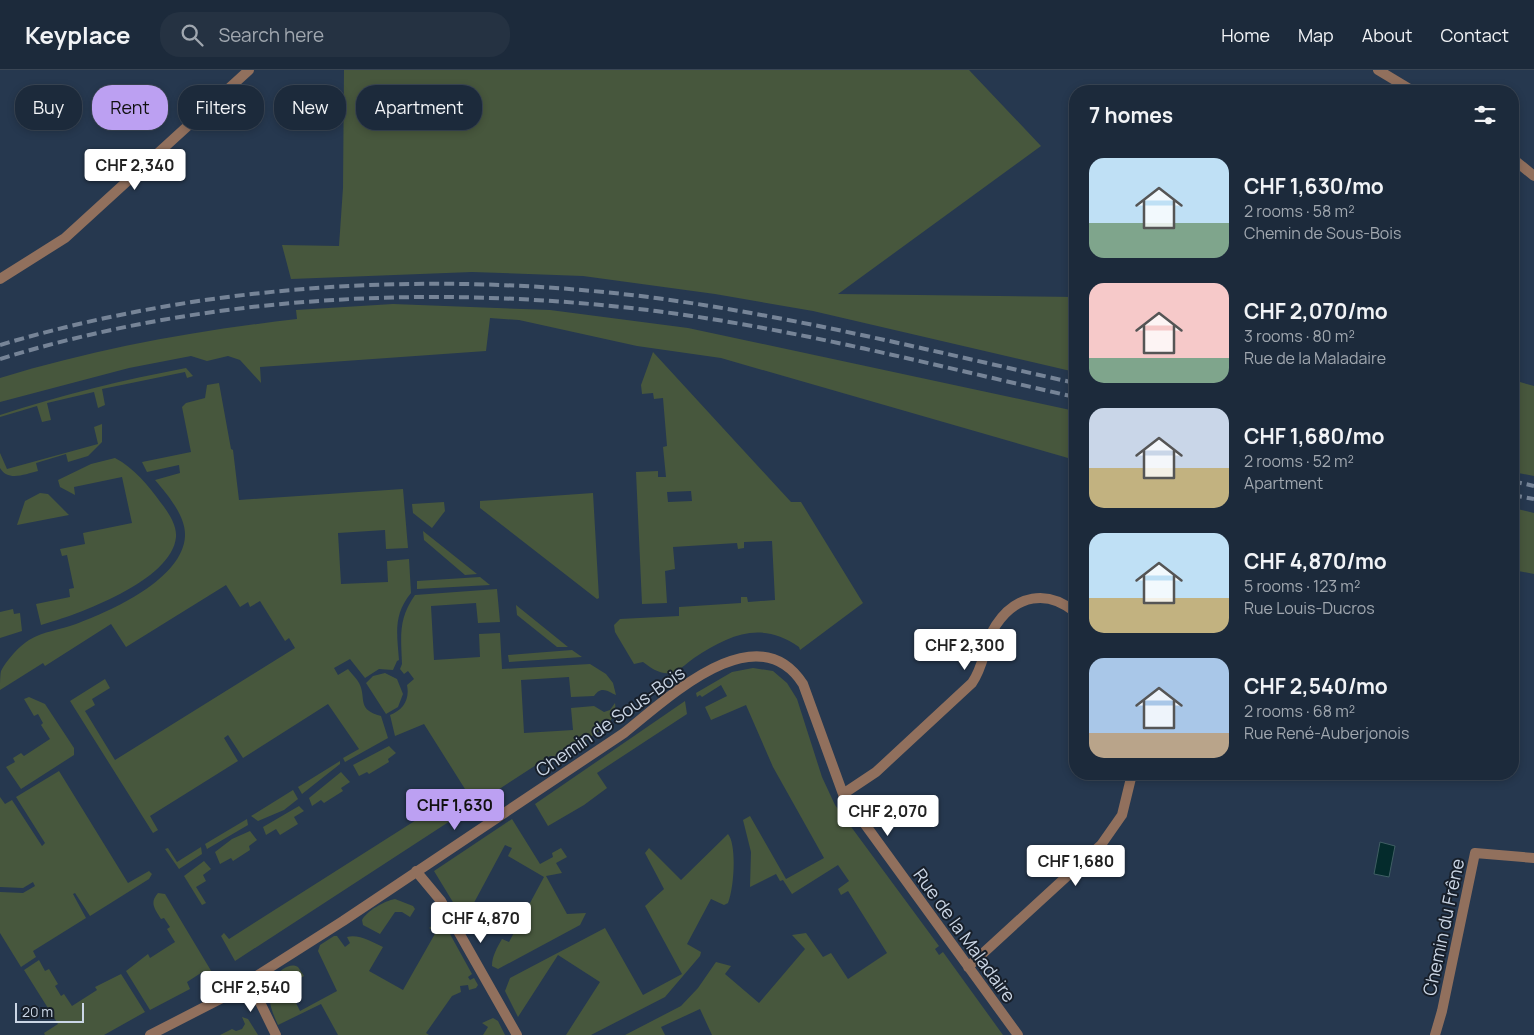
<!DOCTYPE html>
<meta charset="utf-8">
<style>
body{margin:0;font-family:Manrope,sans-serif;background:#253242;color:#f1f3f6;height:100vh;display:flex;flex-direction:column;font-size:19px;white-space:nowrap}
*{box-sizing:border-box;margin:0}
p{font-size:16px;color:#a0a7af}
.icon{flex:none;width:28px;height:28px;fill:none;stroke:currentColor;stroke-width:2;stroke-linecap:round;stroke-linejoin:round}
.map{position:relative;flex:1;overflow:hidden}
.side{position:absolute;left:1069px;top:15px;width:450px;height:695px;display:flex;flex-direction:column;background:#1c2a3b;border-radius:20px;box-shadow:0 2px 8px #0003,0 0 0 1px #3a4655}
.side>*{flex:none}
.banner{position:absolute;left:15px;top:15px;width:475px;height:45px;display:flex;gap:10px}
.scale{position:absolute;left:15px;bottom:12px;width:69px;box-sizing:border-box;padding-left:5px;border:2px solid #cbd6e5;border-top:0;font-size:14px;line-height:18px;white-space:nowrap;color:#cbd6e5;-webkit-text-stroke:4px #171f2a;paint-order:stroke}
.price{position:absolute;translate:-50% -42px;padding:0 11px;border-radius:5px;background:#fff;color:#222;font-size:16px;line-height:32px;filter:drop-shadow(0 1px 2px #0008)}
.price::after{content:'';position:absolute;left:50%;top:30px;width:15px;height:11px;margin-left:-8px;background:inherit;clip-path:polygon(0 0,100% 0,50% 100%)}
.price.current{background:#bca0f2;color:#111}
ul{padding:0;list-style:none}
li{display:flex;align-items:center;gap:15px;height:125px;padding:0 20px}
li span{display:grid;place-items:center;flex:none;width:140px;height:100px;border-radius:15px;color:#555}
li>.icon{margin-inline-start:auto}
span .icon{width:60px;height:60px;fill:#fffc;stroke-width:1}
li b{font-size:21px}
h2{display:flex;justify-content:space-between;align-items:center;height:60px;padding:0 20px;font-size:21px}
.chip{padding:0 18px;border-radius:20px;background:#1c2a3b;box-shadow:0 2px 8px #0003,0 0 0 1px #3a4655;font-size:18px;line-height:45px}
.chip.current{background:#bca0f2;color:#111}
header{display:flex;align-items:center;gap:30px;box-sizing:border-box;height:70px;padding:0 25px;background:#1c2a3b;border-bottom:1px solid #3a4655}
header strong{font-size:24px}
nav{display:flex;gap:28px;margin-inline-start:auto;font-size:18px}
.search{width:350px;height:45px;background:#253242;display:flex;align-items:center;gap:12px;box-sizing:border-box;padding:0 18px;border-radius:20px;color:#a0a7af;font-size:19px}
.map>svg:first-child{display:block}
.green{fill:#47573d;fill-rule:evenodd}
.water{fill:#042b2c;stroke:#405e64}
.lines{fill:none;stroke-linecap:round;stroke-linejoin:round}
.street{stroke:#91705d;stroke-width:10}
.rail{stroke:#768497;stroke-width:4;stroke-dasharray:10 5;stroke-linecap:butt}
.labels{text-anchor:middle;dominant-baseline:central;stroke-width:4;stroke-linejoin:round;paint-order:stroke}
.street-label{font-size:18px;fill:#cbd6e5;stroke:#171f2a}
</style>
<header>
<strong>Keyplace</strong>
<div class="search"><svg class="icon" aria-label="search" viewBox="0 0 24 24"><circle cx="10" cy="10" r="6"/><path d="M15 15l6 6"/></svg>Search here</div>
<nav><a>Home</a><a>Map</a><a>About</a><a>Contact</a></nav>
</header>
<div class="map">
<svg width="1534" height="965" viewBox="0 0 1534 965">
<rect width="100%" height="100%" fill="#26384f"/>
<path class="green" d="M344 0H969L1041 76 838 224 1075 227V302L813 241 715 224 583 206 472 202 291 209 282 175 339 176 343 118Z
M393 234 550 240 688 258 1075 341V390L721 288 637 276 519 250 490 248 486 281 260 297 261 313 240 290 228 286 207 291 191 286 129 298 0 332V308C99 278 194 261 297 249L296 240Z
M653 282 791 432H801L863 533 800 580 799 577C761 550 729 565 694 588 688 592 681 599 675 602 662 606 652 599 643 592L634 594 615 562 614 555 620 549 679 546V537L741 533V527H747L748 532 775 530 772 471 744 472V478L738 479 737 473 673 477 675 499 665 501 667 533 642 534 636 402 658 401V407H666L663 377 667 376 663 328 654 329 653 323 642 324 641 315ZM691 421 692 431 668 432 667 422Z
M186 298 193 306 187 308 185 302 102 319 105 335 98 338 94 322 47 333 51 350 42 352 37 336 0 347V345C61 325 123 310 186 298Z
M1513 310 1534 316V406L1513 402Z
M219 313 231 379 233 380 239 430 403 419 408 478 386 479 385 460 338 463 341 514 388 512 387 491 409 489 411 523C393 545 397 563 399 590L397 591 393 600 379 599 365 608 350 589 334 598 338 605 348 599C352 604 358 610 360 615 366 629 357 640 381 646L388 668 345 692 343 688 359 679 328 634 243 688 228 665 224 668 238 691 150 746 158 760 153 763 70 631 105 609 110 618 92 629 95 635 85 641 115 690 295 578 289 568 285 571 260 531 250 537 248 532 240 537 226 515 126 577 111 554 45 596 43 593 0 620C0 615 0 606 1 601 6 591 19 576 29 570 44 561 60 560 76 554 111 541 183 509 185 466 186 446 167 424 155 410L180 403 179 395 147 402 142 392 191 382 182 337 186 333 205 328 207 315Z
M102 354V372L88 386 68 392 66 384 36 393 38 401C25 404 8 412 0 398V383L7 399 98 374 94 357Z
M115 388C134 398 148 415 161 433 168 442 177 455 176 467 172 511 77 545 41 555L36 534 70 527 69 519 74 518 67 485 62 486 60 479 85 474 83 463 132 453 122 407 74 417 75 425 60 417 58 410 91 394Z
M40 423 48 424 69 445 17 455 25 431Z
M593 423 599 528 597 529 480 438V431Z
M444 432 445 441 432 458 413 443 412 434Z
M1513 438 1534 443V504L1513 500Z
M423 461 477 504 465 505 424 470Z
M480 507 490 515 417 519V511Z
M497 519 500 552 478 553 476 533 431 536 434 590 480 587 479 564 500 563 502 599 590 594 606 604 613 613 616 625C608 622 602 615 594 626L571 627 569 607 521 610 524 663 573 660 571 638 594 636 604 642 610 640 615 633C617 643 611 651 604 658L560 687 550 686 235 891 221 866 224 863 229 869 465 719 424 654 395 666 390 645C403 640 410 630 407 615L414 609 408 601 404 604 400 599 402 594C401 566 398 549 415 525Z
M516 535 568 577H557L517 545Z
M13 539 14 544 20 543 22 561 0 568V542Z
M572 580 582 587 509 592 508 585Z
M753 598 773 601 787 613 797 629 822 707 835 735 939 876 935 879 939 885 943 882 1003 965H712L700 939 661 957 665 965H625L681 936 698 918 716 892 731 896 725 904 759 933 805 879 792 865 806 863 823 887 831 883 848 909 887 883 848 821 841 825 838 819 849 811 838 795 792 824 783 810 780 811 776 804 750 817 751 782 743 750 750 746 786 809 824 788 773 697 746 635 711 650 705 637 727 626 721 615 702 627 700 625 697 627 696 623 732 602Z
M385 603 397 609 403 624 398 637 386 644 366 613 373 606Z
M29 627 45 634 74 678V685L21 719 6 697 15 692 13 688 21 683 24 686 50 669 41 655 43 653 38 644 34 646 24 629Z
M685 631 687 644 597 703 607 718 584 735 548 756 535 734Z
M389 676 396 683 388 689 389 692 369 704 367 702 359 706 353 695Z
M340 691V694L302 724 298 717Z
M59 701 128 813 149 801 152 804 149 809 90 846 75 823 73 824 86 848 33 881 36 887 21 897 0 863V822L23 823 35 816 33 812 23 818 0 817V727L5 734 12 730 42 776 45 773 16 727Z
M341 702 350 712 341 718 343 721 324 733 321 730 312 736 309 728Z
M293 720 298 729 284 740 258 751 251 746Z
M299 736 304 741 294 747 298 754 280 765 276 759 266 765 263 757Z
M247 749 248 755 207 779 205 774Z
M512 749 540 794 553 787 552 783 561 778 567 787 556 793 562 803 546 806 567 844 586 843 580 855 498 899 492 896C492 886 497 878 502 869L509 872 544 807 508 786 512 778 505 775 469 842 462 847 434 801Z
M250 761 257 770 249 776 250 780 233 791 231 788 220 794 215 782 232 769Z
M728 764C737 775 734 818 728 833L724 835 711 829 687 874 701 882 700 886 665 927 591 965H566L600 912 558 885 518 947 505 921 510 908 605 858 643 925 682 904 645 836 664 819 645 783 649 778 681 810Z
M201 777 202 784 179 799 165 779 168 778 177 792Z
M204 791 211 799 203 805 206 811 196 817 206 833 202 835 184 806Z
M158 823 165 824 213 904 209 907 204 901 187 912 190 919 150 940 126 901 148 884 150 888 175 872 167 859 170 857 164 848 161 849C155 839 149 833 158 823Z
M395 829 413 836 415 839 410 847 402 842H395L380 864 363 855 362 850C367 841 384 831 395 829Z
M438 851 445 855 472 904 468 907 470 910 474 908 478 915 476 918 469 920 468 915 460 916 461 922 452 926 426 963 429 965H338L321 934 278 955C269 936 262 913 283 899 289 896 292 894 298 897L304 906 287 915 300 941 337 921 318 881 320 875 334 866H337L345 877 350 873 347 867C359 864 372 872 383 877L369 901 403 920 436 862 429 858Z
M39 890 45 901 49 899 58 914 55 916 61 926 64 924 72 936 97 920 95 917 121 904 145 942 104 965H45L44 963 58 954 24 900Z
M242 947 248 949 258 965H220L232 959 236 961 242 959 245 954Z
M493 948 498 951 505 965H483L488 957 482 953Z"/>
<path class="water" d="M1380 772 1395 776 1389 807 1374 804Z"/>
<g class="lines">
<path class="street" d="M1378 0 1413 21
M1512 88 1534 106
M0 209 65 168 249 0
M843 724 876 702 972 613C985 595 984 573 996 555 1016 525 1047 519 1075 542
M416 801 441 831 517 965
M968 897 1101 775 1122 745 1132 704
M249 910 276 965
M150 965 222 928 343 851 624 663C667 629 757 542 803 614L843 724 1018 965
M1435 965 1442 941 1475 783 1534 788"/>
<path class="rail" d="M0 275C211 212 439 200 656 228 797 247 936 282 1075 313
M0 289C210 224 439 214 656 241 797 259 937 296 1075 327
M1512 411 1534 416
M1512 425 1534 429"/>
</g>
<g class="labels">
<g class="street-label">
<text transform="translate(610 651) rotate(-35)">Chemin de Sous-Bois</text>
<text transform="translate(1443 857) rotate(-78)">Chemin du Frêne</text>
<text transform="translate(965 865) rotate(54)">Rue de la Maladaire</text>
</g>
</g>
</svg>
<div class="scale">20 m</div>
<b class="price" style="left:135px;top:121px">CHF 2,340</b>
<b class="price" style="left:965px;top:601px">CHF 2,300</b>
<b class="price current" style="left:455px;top:761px">CHF 1,630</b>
<b class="price" style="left:888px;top:767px">CHF 2,070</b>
<b class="price" style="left:1076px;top:817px">CHF 1,680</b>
<b class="price" style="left:481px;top:874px">CHF 4,870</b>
<b class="price" style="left:251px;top:943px">CHF 2,540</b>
<div class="banner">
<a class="chip">Buy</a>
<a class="chip current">Rent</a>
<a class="chip">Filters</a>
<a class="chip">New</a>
<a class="chip">Apartment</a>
</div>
<section class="side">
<h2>7 homes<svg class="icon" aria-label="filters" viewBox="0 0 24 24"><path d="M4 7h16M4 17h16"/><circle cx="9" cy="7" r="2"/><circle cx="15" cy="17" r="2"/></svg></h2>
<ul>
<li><span style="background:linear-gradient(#bfe0f5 65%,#7fa58c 0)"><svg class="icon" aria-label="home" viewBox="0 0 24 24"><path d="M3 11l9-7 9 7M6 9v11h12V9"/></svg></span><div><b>CHF 1,630/mo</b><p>2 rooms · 58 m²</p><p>Chemin de Sous-Bois</p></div></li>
<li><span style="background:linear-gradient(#f6c9c9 75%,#7fa58c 0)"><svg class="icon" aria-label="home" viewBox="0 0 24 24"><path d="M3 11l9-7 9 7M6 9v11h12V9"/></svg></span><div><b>CHF 2,070/mo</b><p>3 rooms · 80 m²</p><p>Rue de la Maladaire</p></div></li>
<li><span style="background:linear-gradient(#c9d6e8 60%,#c2b280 0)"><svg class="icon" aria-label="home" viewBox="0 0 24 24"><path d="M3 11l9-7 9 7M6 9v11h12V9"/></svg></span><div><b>CHF 1,680/mo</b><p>2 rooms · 52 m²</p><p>Apartment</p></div></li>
<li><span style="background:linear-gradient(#bfe0f5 65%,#c2b280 0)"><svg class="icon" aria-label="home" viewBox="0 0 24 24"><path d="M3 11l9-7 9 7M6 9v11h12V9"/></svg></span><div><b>CHF 4,870/mo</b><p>5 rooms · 123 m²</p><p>Rue Louis-Ducros</p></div></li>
<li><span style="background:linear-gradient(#a9c7e8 75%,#b9a48a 0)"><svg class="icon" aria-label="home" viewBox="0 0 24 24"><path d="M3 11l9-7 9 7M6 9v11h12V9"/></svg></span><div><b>CHF 2,540/mo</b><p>2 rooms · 68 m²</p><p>Rue René-Auberjonois</p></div></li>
</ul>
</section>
</div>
